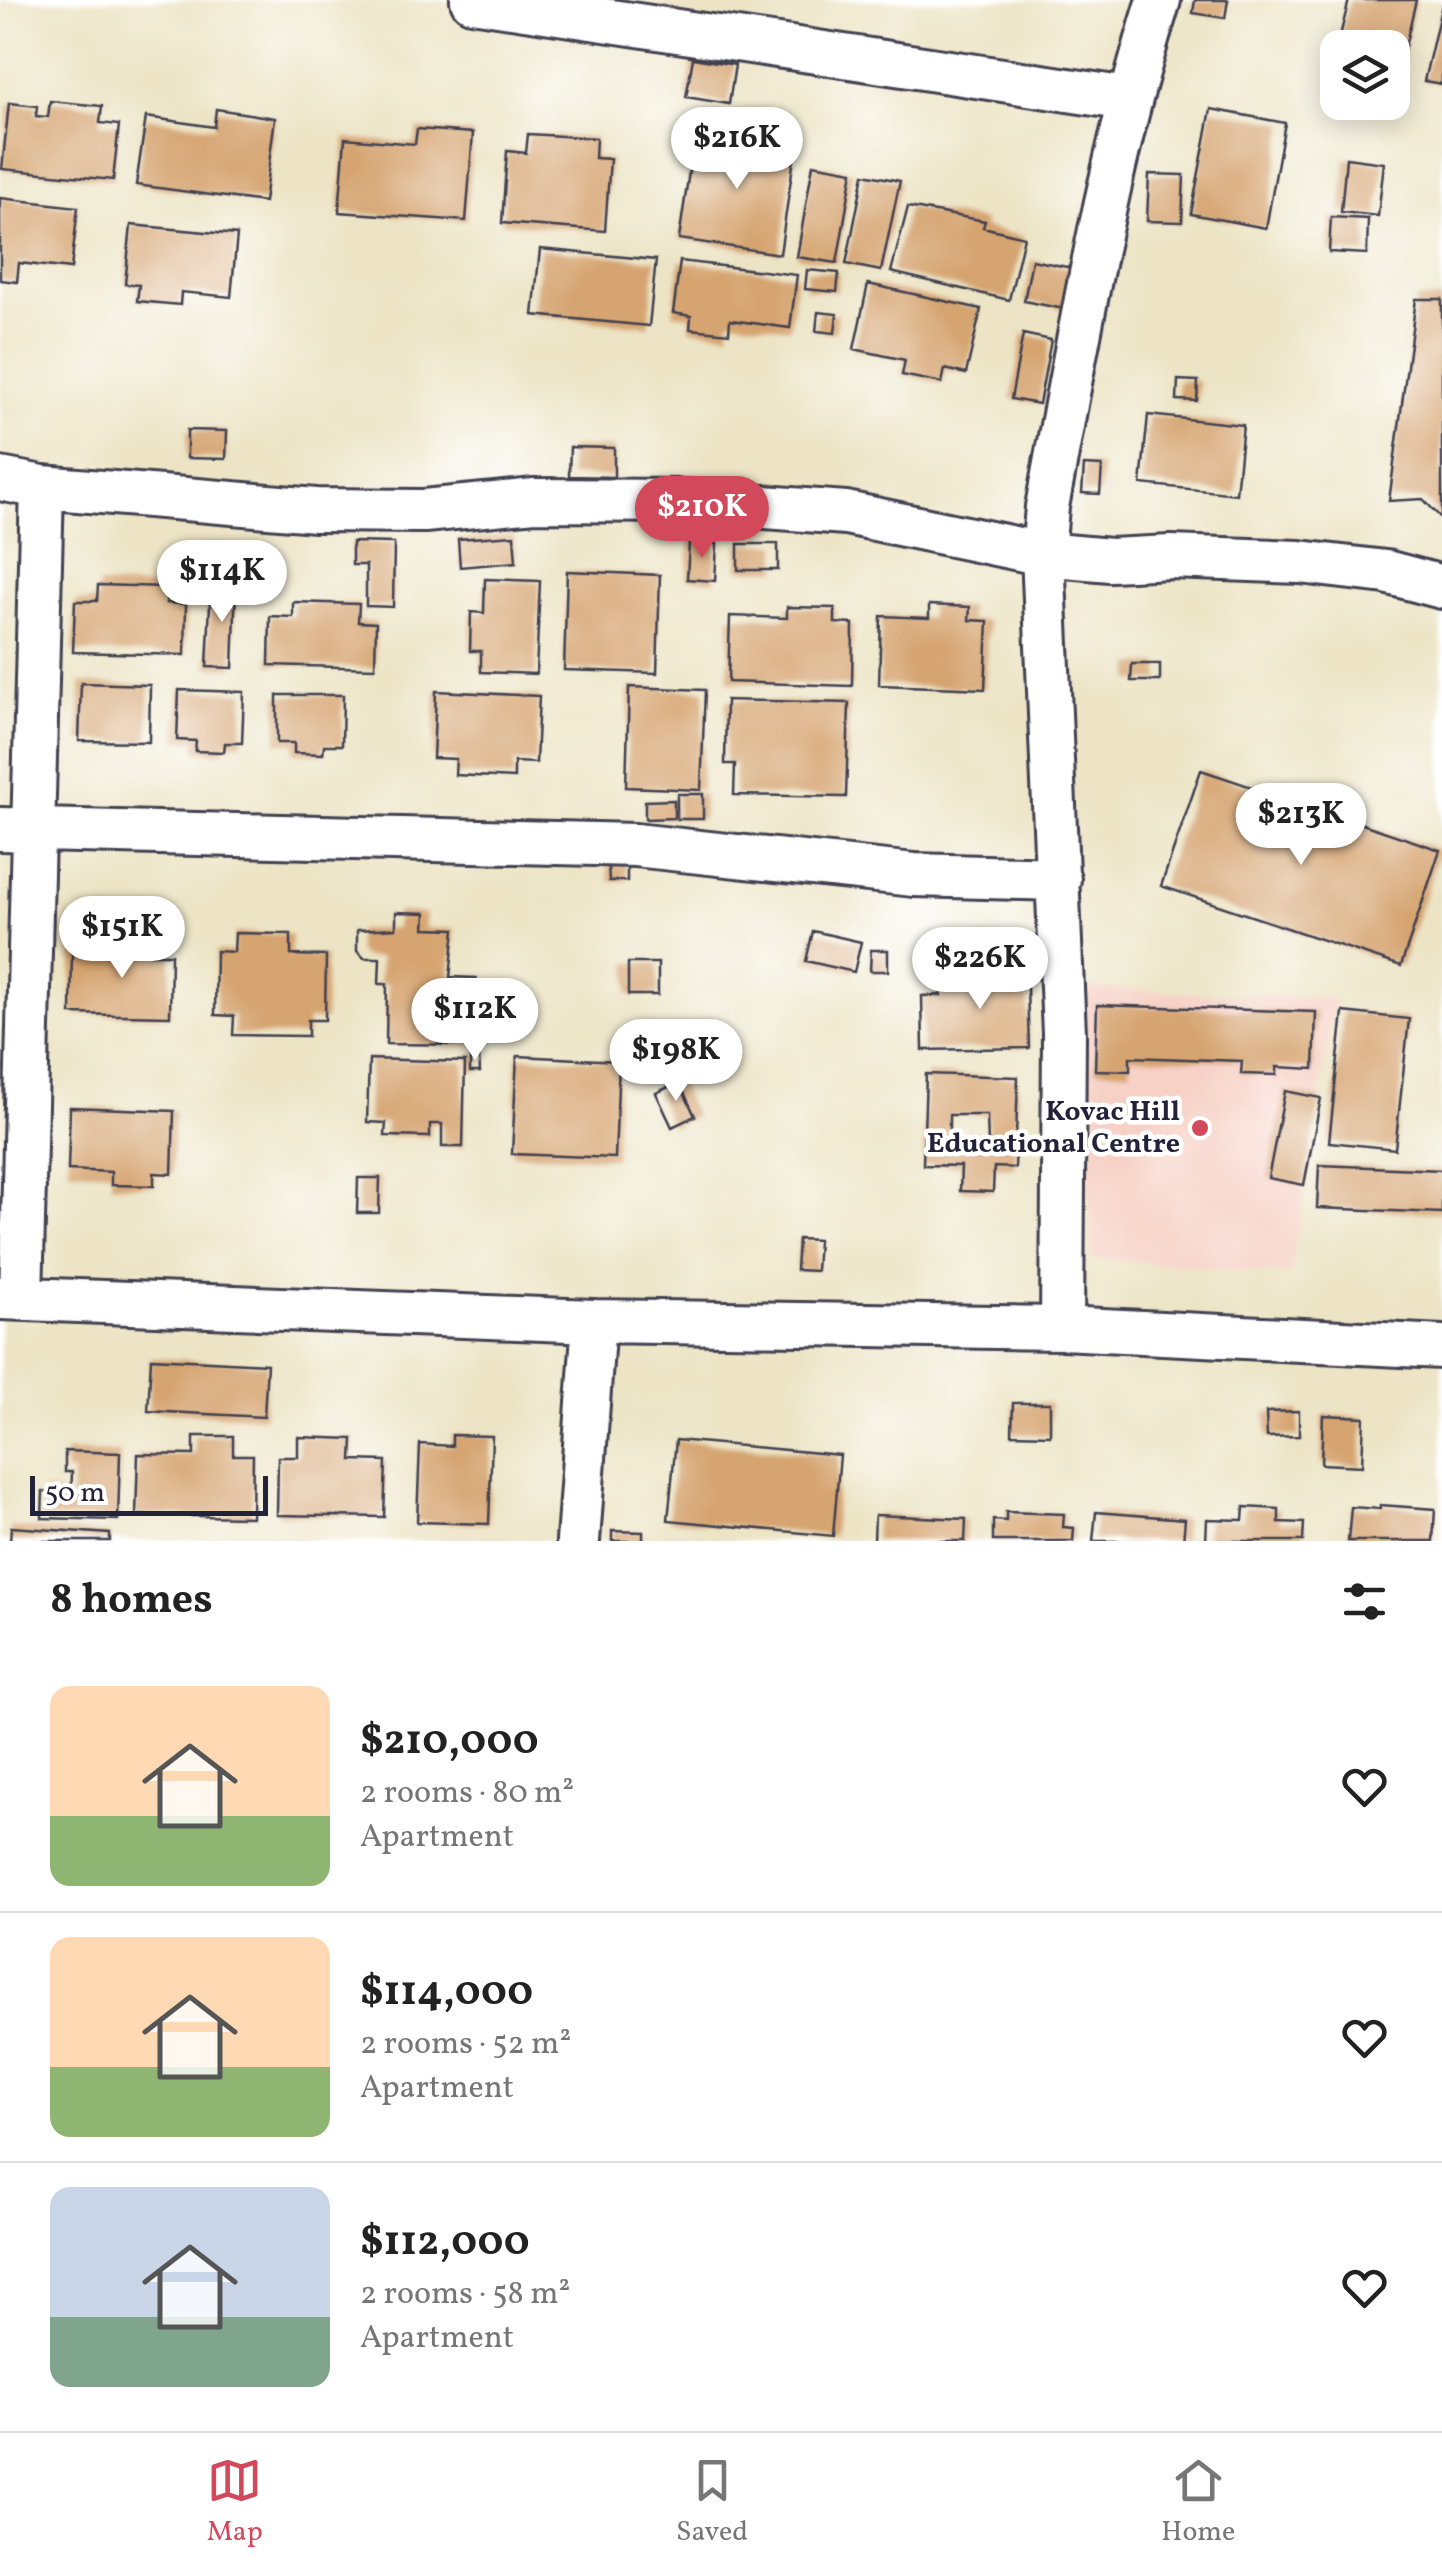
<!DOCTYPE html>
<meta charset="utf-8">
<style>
body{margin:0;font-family:Vollkorn,serif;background:#f6f6f6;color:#222;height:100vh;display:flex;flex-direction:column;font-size:38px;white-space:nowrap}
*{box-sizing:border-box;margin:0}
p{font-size:32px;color:#767676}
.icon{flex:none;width:55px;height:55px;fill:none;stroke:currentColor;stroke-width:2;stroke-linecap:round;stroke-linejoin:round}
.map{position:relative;height:1541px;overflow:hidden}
.details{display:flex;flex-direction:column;background:#fff;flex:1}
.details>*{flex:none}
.fabs{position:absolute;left:1320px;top:30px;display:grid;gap:20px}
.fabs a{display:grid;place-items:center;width:90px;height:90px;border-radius:20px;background:#fff;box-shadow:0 5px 25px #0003;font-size:50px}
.scale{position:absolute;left:30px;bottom:25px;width:238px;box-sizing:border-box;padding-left:10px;border:5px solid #22223b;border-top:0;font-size:28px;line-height:35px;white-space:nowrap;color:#22223b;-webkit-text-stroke:8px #fff;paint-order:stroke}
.price{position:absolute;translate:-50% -85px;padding:0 22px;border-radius:35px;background:#fff;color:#222;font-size:32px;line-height:65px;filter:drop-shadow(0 2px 5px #0008)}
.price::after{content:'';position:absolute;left:50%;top:60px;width:30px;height:22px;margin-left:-15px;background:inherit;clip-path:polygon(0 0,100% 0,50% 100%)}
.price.current{background:#d1495b;color:#fff}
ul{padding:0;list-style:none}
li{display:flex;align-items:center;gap:30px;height:250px;padding:0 50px}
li+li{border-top:2px solid #e0e0e0}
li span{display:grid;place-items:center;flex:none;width:280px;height:200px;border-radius:20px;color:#555}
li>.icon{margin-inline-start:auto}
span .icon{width:120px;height:120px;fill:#fffc;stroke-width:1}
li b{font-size:42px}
h2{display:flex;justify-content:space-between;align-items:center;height:120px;padding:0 50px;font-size:42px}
.menu{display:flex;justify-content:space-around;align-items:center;height:140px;border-top:2px solid #e0e0e0;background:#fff;font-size:28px;color:#767676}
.menu a{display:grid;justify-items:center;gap:5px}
.menu .current{color:#d1495b}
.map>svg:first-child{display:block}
.built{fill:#f7d1c6}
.building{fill:#d6a471;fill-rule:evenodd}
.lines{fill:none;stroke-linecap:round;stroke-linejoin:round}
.minor-casing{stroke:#403f50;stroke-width:48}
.minor{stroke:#fff;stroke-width:42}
.poi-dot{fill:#d1495b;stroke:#fff;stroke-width:4}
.labels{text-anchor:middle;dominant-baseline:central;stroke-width:9;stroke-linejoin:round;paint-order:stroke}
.poi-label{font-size:28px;font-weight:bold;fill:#22223b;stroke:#fff;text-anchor:end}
</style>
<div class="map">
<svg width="1442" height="1541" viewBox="0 0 1442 1541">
<rect width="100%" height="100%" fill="#fff"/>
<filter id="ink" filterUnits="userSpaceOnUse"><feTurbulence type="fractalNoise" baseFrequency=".01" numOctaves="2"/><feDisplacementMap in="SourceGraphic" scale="20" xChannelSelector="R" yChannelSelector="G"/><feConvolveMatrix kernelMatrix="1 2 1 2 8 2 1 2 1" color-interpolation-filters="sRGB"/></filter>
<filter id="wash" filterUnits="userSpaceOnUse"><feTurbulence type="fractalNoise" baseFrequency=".0048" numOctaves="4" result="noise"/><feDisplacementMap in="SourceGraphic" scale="40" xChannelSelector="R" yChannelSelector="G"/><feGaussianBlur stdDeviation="2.25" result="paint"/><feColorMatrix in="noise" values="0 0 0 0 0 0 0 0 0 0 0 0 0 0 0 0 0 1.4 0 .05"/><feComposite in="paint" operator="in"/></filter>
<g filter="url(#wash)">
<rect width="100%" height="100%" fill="#ece4c5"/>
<path class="built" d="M1082 988 1335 999 1290 1275 1091 1258Z"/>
<g id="blocks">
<path class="building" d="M1195 0H1228L1225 18 1193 13Z
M1349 0H1416L1400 68 1392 67V48H1337Z
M1442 4V84L1424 81Z
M693 58 735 65 729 104 686 97Z
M50 101 102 106 100 123 119 125 113 180 2 169 9 103 37 106 36 116 48 117Z
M216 109 275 118 264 202 136 185 146 117 214 127Z
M1211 109 1285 123 1266 228 1191 214Z
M417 129 473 133 466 221 339 212 345 138 415 144Z
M713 129 781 139 778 156 794 158 780 254 679 239 694 138 711 140Z
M528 134 596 138 595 158 610 159 605 231 502 223 507 151 526 153Z
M1346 158 1384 163 1378 216 1341 212Z
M813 164 853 171 837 263 797 257Z
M864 174 900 181 881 271 846 264Z
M1149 174 1184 175 1182 222 1147 221Z
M0 198 78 207 71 269 19 263 17 282 0 280Z
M908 207 985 221 983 227 1024 237 1009 300 891 272Z
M1331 217 1368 219 1367 254 1329 252Z
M131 225 237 235 231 297 181 292 180 305 137 301 139 285 125 284Z
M540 249 656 260 649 326 533 315Z
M1032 260 1072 268 1064 309 1024 301Z
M680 261 797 275 790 328 730 320 729 333 690 329 691 316 673 313Z
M807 270 839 273 837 292 805 289Z
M868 284 981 309 966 374 945 369 942 383 902 375 905 360 854 349Z
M1416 299H1442V519L1423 499 1389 501Z
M818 312 837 314 835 333 816 331Z
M1023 334 1051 340 1039 404 1011 399Z
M1178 380 1198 381 1197 401 1177 400Z
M1148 415 1243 425 1236 494 1141 484Z
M187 430 227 431 226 459 187 458Z
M570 447 614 448V477L569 476Z
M1084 465 1102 466 1100 494 1082 493Z
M514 535 516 562 460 567 458 539Z
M352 542 394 543 393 607 366 606V565H352Z
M689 542 717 544 715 581 687 579Z
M738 544H778V570H738Z
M567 571 660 575 657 673 564 670Z
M485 579 540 581 536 674 481 672V651H470L471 612 484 613Z
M211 582 236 583 233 668 207 667Z
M98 585 167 587 166 603 186 604 185 655 73 652 75 601H97Z
M293 602 359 604 358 622 376 623 375 668 269 665 270 616 293 617Z
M929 605 970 607 969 620 988 621 985 689 879 685 881 616 929 618Z
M787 607 835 608V623L853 624 852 686 728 682 730 616 787 618Z
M1132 664H1160V681H1131Z
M81 683 150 685 149 742 79 741Z
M629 687 705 690 701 790 626 787Z
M179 690 244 692 242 743H225L224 752 195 751 196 741 177 740Z
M436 691 539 696 536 763 514 762V778L455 775 456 759 433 758Z
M277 695H343L342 745H324L323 754 294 753V743H277Z
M726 700 849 703 846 797 734 795 735 764H725Z
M1201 770 1440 850 1401 966 1161 886Z
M677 794H703V819H677Z
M674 800V818L645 819V801Z
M627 864V881H609L608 865Z
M396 912 426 913 425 928 455 929 450 977 476 978 475 1045 386 1044 387 984H379L380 958H364L357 951V930L396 928Z
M813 931 861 942 854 972 806 961Z
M235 933 291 934V955L326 956 325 1020H308V1036L233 1035 234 1016 215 1015 216 951 234 952Z
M111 938 150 939V954H171L170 1016 71 1014 72 953H110Z
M871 950H888V971H870Z
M1026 957 1029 1048 923 1050 922 996 941 995V983L994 982 993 958Z
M628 963H658V995H628Z
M1097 1005 1316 1012 1314 1069 1277 1067V1075L1241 1074 1242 1061 1130 1057V1071L1095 1070Z
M1343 1012 1409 1019 1395 1149 1329 1142Z
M470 1053H479L480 1072H470Z
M517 1056 619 1061 615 1158 512 1154Z
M369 1059 465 1062 463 1147H442V1124H430V1137L385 1136 386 1123 367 1122Z
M926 1074 1018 1077 1015 1168 994 1167 993 1192 960 1191 961 1166 923 1165ZM949 1115H987L988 1145 949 1146Z
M679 1082 695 1116 672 1127 656 1093Z
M1285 1091 1321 1098 1304 1185 1268 1178Z
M70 1107 174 1111 172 1174 154 1173V1186L111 1185V1172L68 1170Z
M1319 1165 1442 1170V1213L1317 1208Z
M358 1178H380L379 1213H357Z
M798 1239 818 1240 816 1271 796 1270Z
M151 1358 267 1364 264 1417 148 1411Z
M1013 1403H1050V1435L1012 1434Z
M1299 1411V1436L1267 1437 1266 1412Z
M1323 1415 1364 1417 1362 1466 1321 1464Z
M452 1435 492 1436 489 1524 417 1522 420 1444 452 1446Z
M194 1436H233V1455H253L252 1517 136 1515 138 1454 194 1455Z
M298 1437 353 1439 352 1460 386 1461 384 1517 277 1515 278 1457H298Z
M676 1440 840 1455 833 1536 668 1520Z
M65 1451 120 1453 118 1520 42 1518 43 1491 57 1492V1501H71L72 1472H65Z
M1380 1505 1435 1509 1433 1541H1348L1351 1507 1380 1509Z
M1244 1507 1279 1509V1522L1304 1523 1303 1541H1206L1207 1519 1243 1520Z
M1006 1512 1064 1514 1063 1527 1074 1528 1073 1541H993V1520L1006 1521Z
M1096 1512 1185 1519 1183 1541H1093Z
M875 1515 966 1519 965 1541H874Z
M11 1527 110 1534V1541H10Z
M612 1531 643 1532V1541H612Z"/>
</g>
</g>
<g filter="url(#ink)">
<use href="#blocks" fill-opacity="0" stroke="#403f50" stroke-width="2.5"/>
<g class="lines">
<defs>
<path id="minor" d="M472 0 1128 99
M0 479 42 487 316 510 424 511 535 500 682 501 846 513 1043 554 1110 560 1171 557 1300 562 1386 572 1442 587
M0 829 635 845 914 875 1059 879
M0 1298 594 1321 1062 1328 1442 1347
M21 1298 42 487
M1062 1328 1064 1033 1043 554 1047 507C1079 336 1107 166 1159 0
M578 1541 594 1321"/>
</defs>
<use href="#minor" class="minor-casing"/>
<use href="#minor" class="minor"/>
</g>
</g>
<circle class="poi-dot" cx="1200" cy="1128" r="10"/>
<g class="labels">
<g class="poi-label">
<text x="1180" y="1112">Kovac Hill<tspan x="1180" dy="32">Educational Centre</tspan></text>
</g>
</g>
</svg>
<div class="fabs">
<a><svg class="icon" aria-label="layers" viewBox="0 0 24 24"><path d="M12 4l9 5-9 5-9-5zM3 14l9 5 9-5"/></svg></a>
</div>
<div class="scale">50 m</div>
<b class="price" style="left:737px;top:192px">$216K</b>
<b class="price current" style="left:702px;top:561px">$210K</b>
<b class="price" style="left:222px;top:625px">$114K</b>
<b class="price" style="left:1301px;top:868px">$213K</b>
<b class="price" style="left:122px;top:981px">$151K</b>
<b class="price" style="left:980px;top:1012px">$226K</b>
<b class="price" style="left:475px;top:1063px">$112K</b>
<b class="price" style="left:676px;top:1104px">$198K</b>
</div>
<section class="details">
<h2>8 homes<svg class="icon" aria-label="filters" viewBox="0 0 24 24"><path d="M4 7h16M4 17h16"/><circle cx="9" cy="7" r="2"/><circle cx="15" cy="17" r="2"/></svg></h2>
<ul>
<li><span style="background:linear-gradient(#ffd9b3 65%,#8fb573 0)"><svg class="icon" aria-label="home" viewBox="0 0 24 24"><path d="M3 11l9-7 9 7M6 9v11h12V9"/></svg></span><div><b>$210,000</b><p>2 rooms · 80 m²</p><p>Apartment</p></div><svg class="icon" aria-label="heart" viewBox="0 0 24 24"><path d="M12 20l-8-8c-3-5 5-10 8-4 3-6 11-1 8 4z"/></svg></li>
<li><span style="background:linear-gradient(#ffd9b3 65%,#8fb573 0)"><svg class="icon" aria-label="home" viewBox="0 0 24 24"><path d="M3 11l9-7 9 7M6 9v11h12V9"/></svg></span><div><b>$114,000</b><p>2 rooms · 52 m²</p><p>Apartment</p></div><svg class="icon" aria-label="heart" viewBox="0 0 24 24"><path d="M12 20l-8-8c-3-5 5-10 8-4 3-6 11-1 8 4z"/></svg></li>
<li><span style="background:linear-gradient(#c9d6e8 65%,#7fa58c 0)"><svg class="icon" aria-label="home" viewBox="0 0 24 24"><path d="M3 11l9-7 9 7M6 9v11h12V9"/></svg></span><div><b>$112,000</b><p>2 rooms · 58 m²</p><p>Apartment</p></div><svg class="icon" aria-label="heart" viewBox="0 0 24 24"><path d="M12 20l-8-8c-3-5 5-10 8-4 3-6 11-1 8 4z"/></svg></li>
</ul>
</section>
<nav class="menu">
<a class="current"><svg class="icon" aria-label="map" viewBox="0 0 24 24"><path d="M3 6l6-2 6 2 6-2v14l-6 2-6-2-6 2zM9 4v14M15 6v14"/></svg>Map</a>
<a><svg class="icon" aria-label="saved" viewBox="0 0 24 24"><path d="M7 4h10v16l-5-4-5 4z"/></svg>Saved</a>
<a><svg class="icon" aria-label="home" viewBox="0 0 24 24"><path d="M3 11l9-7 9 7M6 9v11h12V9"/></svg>Home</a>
</nav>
